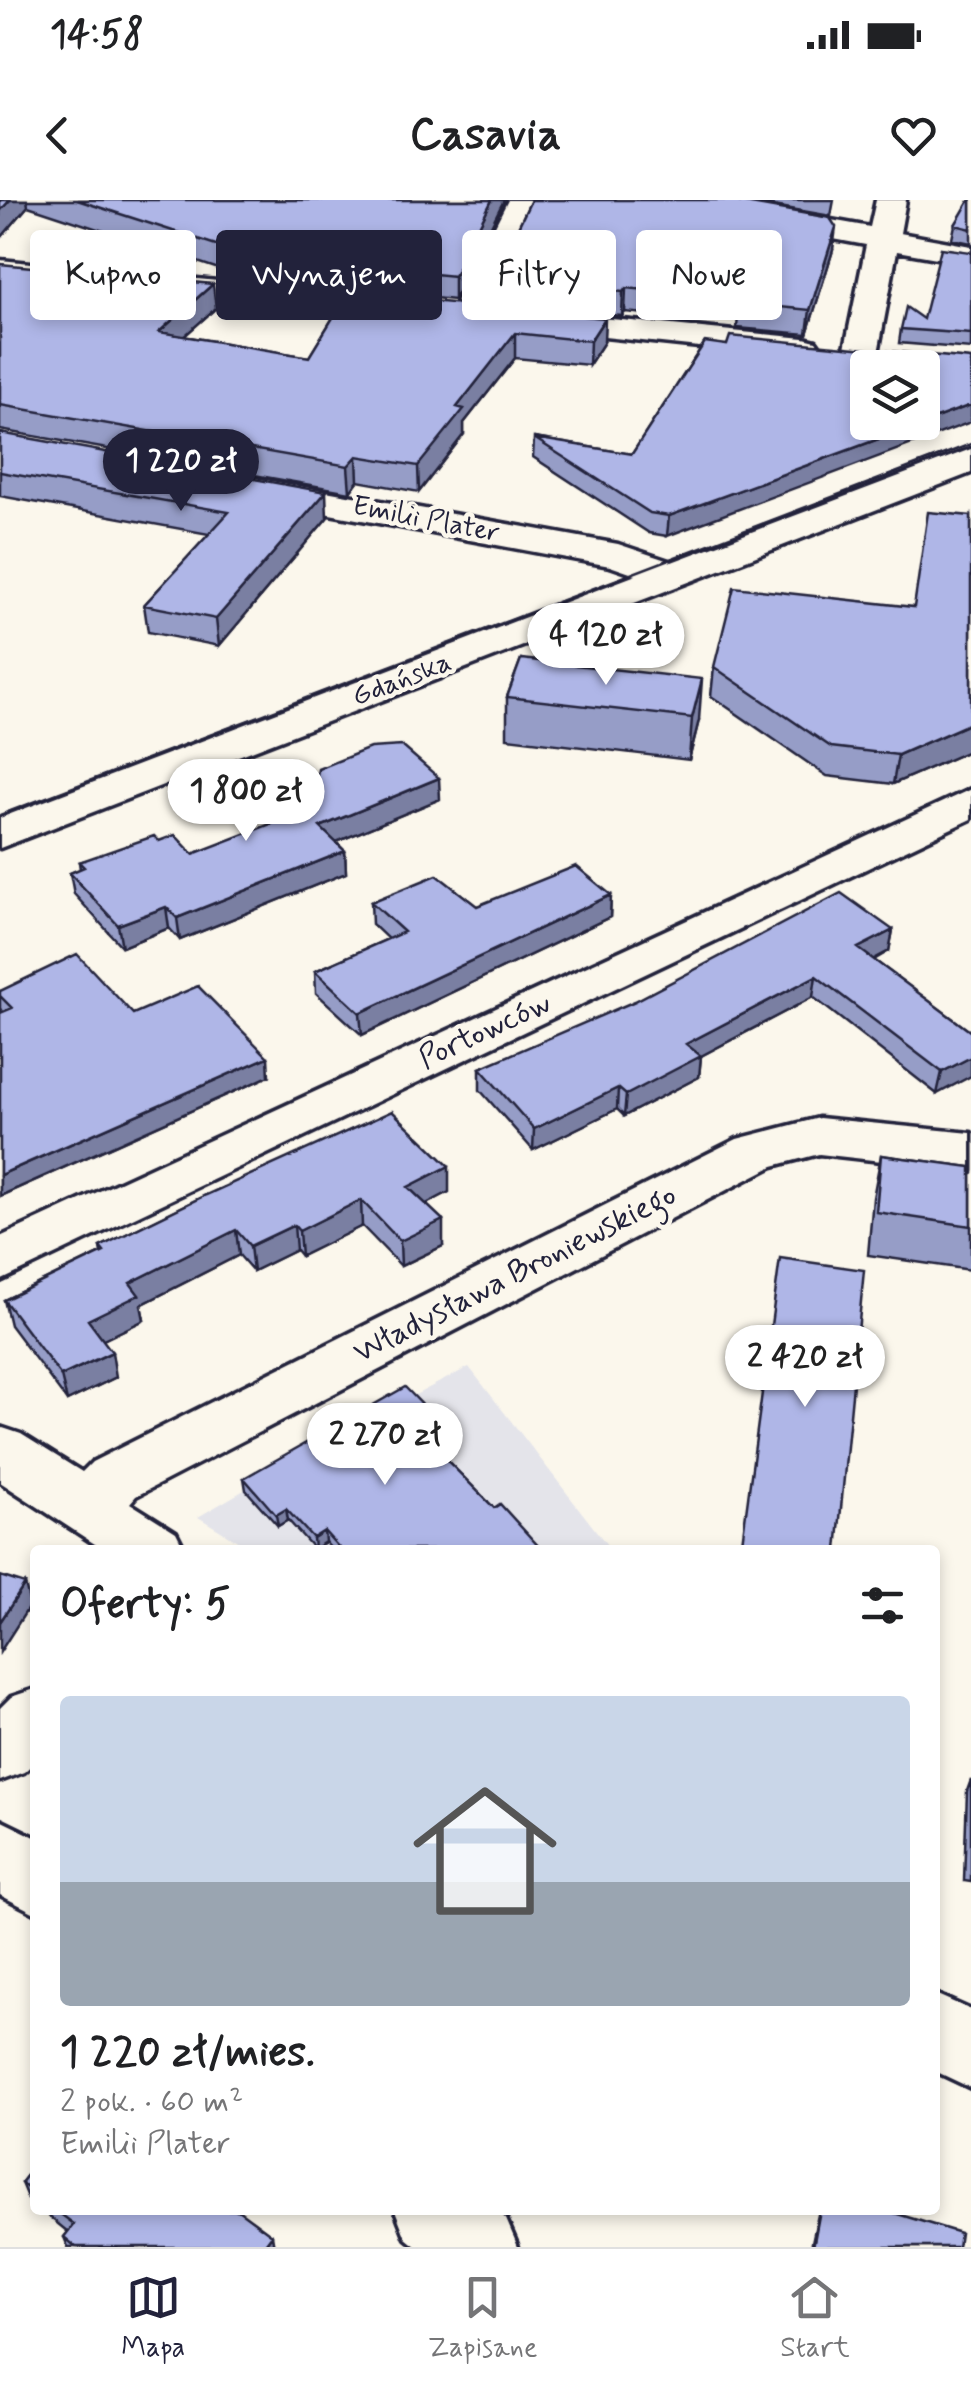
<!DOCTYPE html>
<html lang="pl">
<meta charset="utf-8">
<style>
body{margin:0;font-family:Mynerve,sans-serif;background:#f2f2f2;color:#202124;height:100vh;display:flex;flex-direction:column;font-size:38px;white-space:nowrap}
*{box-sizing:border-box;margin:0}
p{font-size:32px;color:#757577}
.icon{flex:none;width:55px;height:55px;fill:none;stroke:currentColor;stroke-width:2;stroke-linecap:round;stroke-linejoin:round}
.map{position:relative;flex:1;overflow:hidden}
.drawer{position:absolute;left:30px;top:1345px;width:910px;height:670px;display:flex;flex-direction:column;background:#fff;border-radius:10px;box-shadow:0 5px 15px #0003}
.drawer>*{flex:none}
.top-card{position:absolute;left:30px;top:30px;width:912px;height:90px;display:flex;gap:20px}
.tools{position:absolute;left:850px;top:150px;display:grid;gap:20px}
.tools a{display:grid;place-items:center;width:90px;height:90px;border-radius:10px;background:#fff;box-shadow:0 5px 15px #0003;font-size:50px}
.price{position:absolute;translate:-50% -85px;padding:0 22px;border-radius:35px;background:#fff;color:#222;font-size:32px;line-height:65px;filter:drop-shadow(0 2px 5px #0008)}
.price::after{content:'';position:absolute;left:50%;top:60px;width:30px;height:22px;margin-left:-15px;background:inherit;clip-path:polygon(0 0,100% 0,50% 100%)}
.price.active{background:#22223b;color:#fff}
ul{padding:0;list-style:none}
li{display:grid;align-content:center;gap:20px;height:530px;padding:0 30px}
li span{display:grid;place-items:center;height:310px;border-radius:10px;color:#555}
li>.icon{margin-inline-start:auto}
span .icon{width:180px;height:180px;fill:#fffc;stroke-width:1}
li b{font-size:42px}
h2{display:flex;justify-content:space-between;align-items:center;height:120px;padding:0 30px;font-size:42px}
.chip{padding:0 35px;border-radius:10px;background:#fff;box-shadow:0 5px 15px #0003;font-size:35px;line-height:90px}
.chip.active{background:#22223b;color:#fff}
.status{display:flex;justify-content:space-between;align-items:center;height:70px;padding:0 50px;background:#fff;direction:ltr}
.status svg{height:28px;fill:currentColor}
header{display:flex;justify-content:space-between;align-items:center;height:130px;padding:0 30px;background:#fff;font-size:45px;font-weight:700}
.tabs{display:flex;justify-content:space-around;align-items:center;height:140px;border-top:2px solid #e0e0e0;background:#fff;font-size:28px;color:#757577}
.tabs a{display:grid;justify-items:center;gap:5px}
.tabs .active{color:#22223b}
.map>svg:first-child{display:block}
.built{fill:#e4e4ea}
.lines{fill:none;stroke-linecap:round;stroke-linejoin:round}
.minor-casing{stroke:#22223b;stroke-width:7}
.minor{fill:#fbf7ec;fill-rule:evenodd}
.tram{stroke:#22223b;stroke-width:2.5}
.wall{fill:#969dc7;stroke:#22223b;stroke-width:2.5}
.shaded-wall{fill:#7a7fa2;stroke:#22223b;stroke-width:2.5}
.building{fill:#afb6e7;stroke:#22223b;stroke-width:2.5;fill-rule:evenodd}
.labels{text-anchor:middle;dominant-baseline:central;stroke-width:9;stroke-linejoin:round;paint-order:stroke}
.far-street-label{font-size:28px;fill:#22223b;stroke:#fbf7ec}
.street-label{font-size:32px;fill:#22223b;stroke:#fbf7ec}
</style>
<div class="status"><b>14:58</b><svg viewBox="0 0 49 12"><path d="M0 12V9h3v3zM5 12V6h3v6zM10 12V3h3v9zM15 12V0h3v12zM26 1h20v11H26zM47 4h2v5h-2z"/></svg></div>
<header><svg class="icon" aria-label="back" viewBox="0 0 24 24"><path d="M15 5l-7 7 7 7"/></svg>Casavia<svg class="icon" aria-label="heart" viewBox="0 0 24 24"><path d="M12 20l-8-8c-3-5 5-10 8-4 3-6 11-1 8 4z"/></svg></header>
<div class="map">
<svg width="971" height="2047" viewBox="0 0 971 2047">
<rect width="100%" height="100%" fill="#fbf7ec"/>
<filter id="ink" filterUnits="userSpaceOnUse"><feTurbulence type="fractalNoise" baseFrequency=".01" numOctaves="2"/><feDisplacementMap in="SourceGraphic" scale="20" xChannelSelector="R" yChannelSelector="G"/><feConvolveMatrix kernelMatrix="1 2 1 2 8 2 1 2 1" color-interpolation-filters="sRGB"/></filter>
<g filter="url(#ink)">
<path class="built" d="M469 1167 611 1350H252L198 1317 342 1233Z"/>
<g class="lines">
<defs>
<path id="minor" d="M508 0H538L484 115 479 122H455L450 115Z
M654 0H719L870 27 876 0H906L900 33 971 46V64L897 51 878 153 873 160H849L844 153 866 45 669 9Z
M0 60 416 100 428 103 432 110 428 117 416 120 0 80Z
M531 111 804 138 816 141 821 148 816 155 804 158 519 128 514 121 519 114Z
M971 249V273L0 648V618L636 375 610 366 254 300 241 297 235 289 241 281 254 278 618 344 672 362Z
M971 589V619L0 1081V1037Z
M819 918 971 933V971L819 954 773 966 136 1296 130 1303 176 1332 185 1350H104L0 1282V1227L21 1234 82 1272 92 1262 737 939Z
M35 1489V1562L24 1572 0 1581V1508L11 1497Z
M0 1620 35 1637V1713L0 1695Z
M935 1794 971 1810V1888L935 1871Z
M395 2010H496L506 2019 518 2047H417L406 2038Z"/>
</defs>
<use href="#minor" class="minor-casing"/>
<use href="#minor" class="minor"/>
<path class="tram" d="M0 615 971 244"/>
</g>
<path class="wall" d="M0 0H504L454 100 252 80 28 6 0 39Z
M531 0 833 50 807 134 737 128 739 103 749 71 676 64 656 115 625 112 622 116 493 104V80Z
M740 0H834L831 16Z
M971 1V43L952 39 955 25Z
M971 52V149L899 143 901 129 923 119Z
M0 64 216 108 184 136 309 157 348 93 604 142 589 165 515 158 464 223V234L419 292 358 281 350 292 0 230Z
M705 142 667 336 649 333 533 257 534 238 632 254Z
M0 233 327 318 219 446 148 432 144 405 209 334 0 296Z
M971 316V550L893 584 827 576 711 496 714 467 914 407Z
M521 459 699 520 689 560 507 538V497Z
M440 599 336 642 345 651 346 673 180 740 169 728 122 747 74 694 70 673 80 669 79 662 159 641 193 654 310 617Z
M611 695 610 717 362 835 316 793 315 771 388 739 372 724 371 702 477 706Z
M893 730 889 751 874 760 971 832 937 894 813 797 701 856 699 877 624 916 617 909 533 950 480 890V868Z
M0 791 133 814 269 876 0 996V813L2 812 0 808Z
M881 955 971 967V1070L868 1055 873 998Z
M449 992 426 1004 443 1046 401 1066 362 1026 301 1056 296 1050 253 1071 239 1055 141 1105 144 1120 103 1140 116 1177 67 1201 10 1125 4 1100 101 1053 100 1047 206 995Z
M436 1231 424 1238 494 1308 542 1350H332L325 1342 314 1349 288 1320 278 1326 246 1290 244 1278Z
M971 1580V1682L964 1681 967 1591Z
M35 1965V2005L28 2000 21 1983Z
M41 2010H238L274 2047H68L64 2037 68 2032Z
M819 2010H891V2012L958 2047H811Z"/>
<path class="shaded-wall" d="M10 0H27L28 6 0 39V11Z
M492 0H504L454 100V76Z
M836 27 833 50 807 134 810 110Z
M678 40 676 64 656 115 657 91Z
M213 84 216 108 162 156 159 132Z
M626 88 625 112 622 116 623 92Z
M605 118 604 142 589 165 590 141Z
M515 133V158L464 223V234L419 292 418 266 457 207Z
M971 205V222L667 336 669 316Z
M357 256 358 281 350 292 348 266Z
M326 292 327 318 219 446 216 419Z
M702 479 699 520 689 560 692 518Z
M971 523V550L893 584 898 555Z
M439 578 440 599 322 648 320 627Z
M345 651 346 673 180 740 177 718Z
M611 695 610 717 362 835 360 813Z
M166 707 169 728 122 747 118 725Z
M893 730 889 751 855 769 858 748Z
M816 776 813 797 701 856 699 877 624 916 626 895 686 844Z
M268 857 269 876 0 996V975Z
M971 857V876L937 894 942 872Z
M618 888 617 909 533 950 534 929Z
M449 966V992L409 1013 408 987Z
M361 1000 362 1026 301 1056 299 1031Z
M443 1020V1046L401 1066 400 1041Z
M294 1025 296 1050 253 1071 250 1046Z
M236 1030 239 1055 141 1105 144 1120 93 1145 88 1120 130 1083Z
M112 1152 116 1177 67 1201 61 1176Z
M436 1219V1231L417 1242V1230Z
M286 1309 288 1320 278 1326 276 1315Z
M324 1331 325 1342 314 1349 313 1338Z
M25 1384 30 1405 0 1452V1422Z
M272 2035 274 2047H263Z"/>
<path class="building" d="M0 0H10L0 11Z
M77 0H492L454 76 250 56Z
M531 0H728L830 18 836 27 810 110 739 103 757 47 678 40 657 91 626 88 623 92 493 80Z
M969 1H971V29L955 25Z
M941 48 971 52V134L901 129 906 107 923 119Z
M0 64 213 84 159 132 309 157 348 93 605 118 590 141 515 133 457 207 464 209 418 266 357 256 348 266 0 205Z
M730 136 971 159V205L669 316 650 313 534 238 632 254 705 142 727 145ZM868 168H922V222H868Z
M0 233 326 292 216 419 144 405 229 312 0 272Z
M928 312 971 316V523L898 555 831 547 714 467 734 387 914 407Z
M521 459 702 479 692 518 507 497Z
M402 546 439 578 320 627 345 651 177 718 166 707 118 725 70 673 84 667 79 662 154 636 159 641 175 635 193 654 304 611 310 617 318 569 370 548Z
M576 666 611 695 360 813 315 771 404 732 371 702 437 675 477 706Z
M841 693 893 730 858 748 971 832V857L942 872 816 776 686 844 701 856 626 895 618 888 534 929 480 868 635 801Z
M77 754 133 814 198 786 268 857 0 975V813L12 808 0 796V791Z
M392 911 449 966 408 987 443 1020 400 1041 361 1000 299 1031 294 1025 250 1046 236 1030 130 1083 139 1095 88 1120 112 1152 61 1176 4 1100 104 1052 100 1047 206 995Z
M881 955 971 967V1026L876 1012Z
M780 1058 864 1070 837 1350H741Z
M405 1187 436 1219 417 1230 494 1308 500 1304 542 1350H341L324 1331 313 1338 286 1309 276 1315 244 1278Z
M0 1376 25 1384 0 1422Z
M35 1965V1994L21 1983Z
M55 2010H238L272 2035 263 2047H76L64 2037 74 2024Z
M820 2010H891V2012L960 2033 958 2047H813Z"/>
</g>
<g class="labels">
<g class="far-street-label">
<text transform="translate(426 320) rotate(11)">Emilii Plater</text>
<text transform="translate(402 480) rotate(-21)">Gdańska</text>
</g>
<g class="street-label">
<text transform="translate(485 831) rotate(-25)">Portowców</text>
<text transform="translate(515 1074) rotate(-27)">Władysława Broniewskiego</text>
</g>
</g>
</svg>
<div class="tools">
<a><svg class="icon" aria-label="layers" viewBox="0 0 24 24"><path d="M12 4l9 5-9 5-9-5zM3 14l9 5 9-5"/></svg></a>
</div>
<b class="price active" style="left:181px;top:314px">1 220 zł</b>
<b class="price" style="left:606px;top:488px">4 120 zł</b>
<b class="price" style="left:246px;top:644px">1 800 zł</b>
<b class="price" style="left:805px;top:1210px">2 420 zł</b>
<b class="price" style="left:385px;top:1288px">2 270 zł</b>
<div class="top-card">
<a class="chip">Kupno</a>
<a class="chip active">Wynajem</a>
<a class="chip">Filtry</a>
<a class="chip">Nowe</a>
</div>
<section class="drawer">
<h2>Oferty: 5<svg class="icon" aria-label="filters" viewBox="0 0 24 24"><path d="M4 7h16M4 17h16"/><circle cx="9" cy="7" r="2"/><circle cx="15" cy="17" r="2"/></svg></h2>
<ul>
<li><span style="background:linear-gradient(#c9d6e8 60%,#9aa5b1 0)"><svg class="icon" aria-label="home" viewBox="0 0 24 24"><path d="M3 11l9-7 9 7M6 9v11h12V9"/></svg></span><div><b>1 220 zł/mies.</b><p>2 pok. · 60 m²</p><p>Emilii Plater</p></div></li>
</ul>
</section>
</div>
<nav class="tabs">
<a class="active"><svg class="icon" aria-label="map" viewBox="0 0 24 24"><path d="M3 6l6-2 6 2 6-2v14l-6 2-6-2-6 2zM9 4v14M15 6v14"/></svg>Mapa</a>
<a><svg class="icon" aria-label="saved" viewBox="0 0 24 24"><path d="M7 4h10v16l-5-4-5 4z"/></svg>Zapisane</a>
<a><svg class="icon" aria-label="home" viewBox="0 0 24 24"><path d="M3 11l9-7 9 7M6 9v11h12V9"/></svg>Start</a>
</nav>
